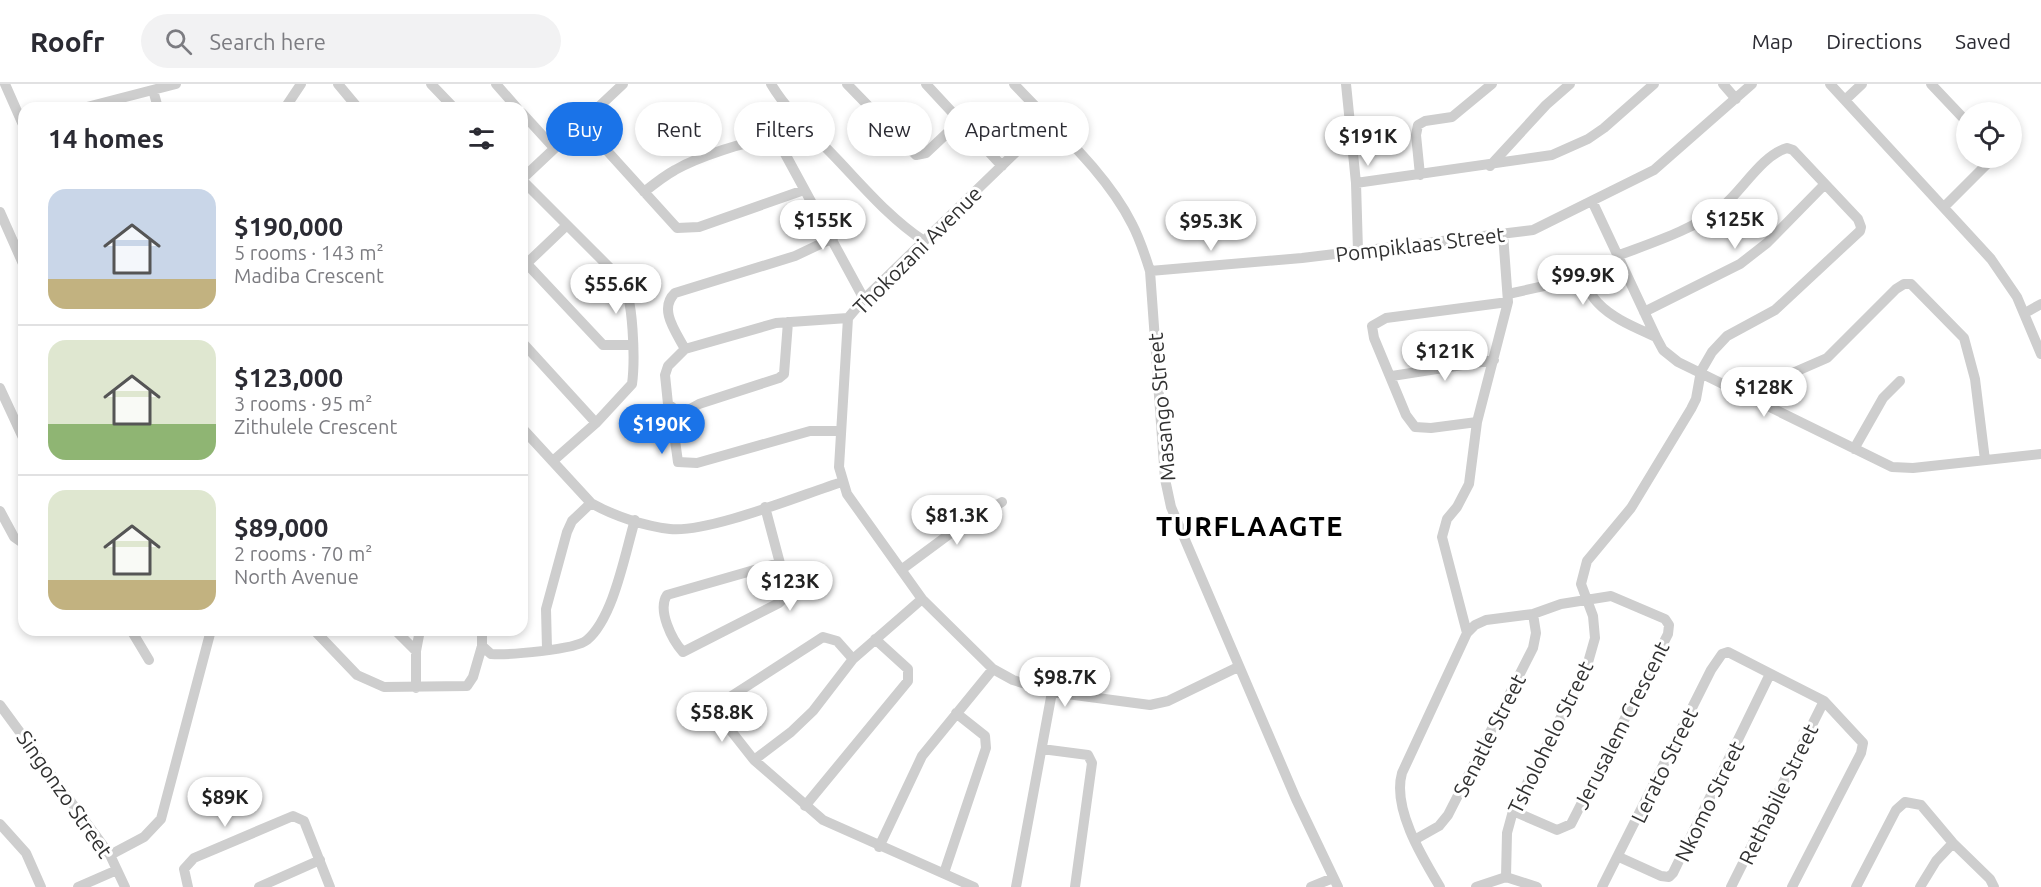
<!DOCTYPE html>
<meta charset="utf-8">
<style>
body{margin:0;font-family:Ubuntu,sans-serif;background:#f2f2f3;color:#2b2b33;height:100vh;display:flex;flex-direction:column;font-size:22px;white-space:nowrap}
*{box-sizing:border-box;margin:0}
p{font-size:20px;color:#7c7c81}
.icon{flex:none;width:33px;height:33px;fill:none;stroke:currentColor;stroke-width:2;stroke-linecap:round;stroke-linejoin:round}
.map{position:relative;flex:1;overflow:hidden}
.panel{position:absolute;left:18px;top:18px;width:510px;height:534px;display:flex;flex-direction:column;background:#fff;border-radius:18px;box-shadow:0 3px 9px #0003}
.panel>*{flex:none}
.banner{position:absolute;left:546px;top:18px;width:570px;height:54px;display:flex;gap:12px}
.tools{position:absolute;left:1956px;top:18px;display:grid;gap:12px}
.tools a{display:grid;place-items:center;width:66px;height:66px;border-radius:50%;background:#fff;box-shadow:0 3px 9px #0003;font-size:30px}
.price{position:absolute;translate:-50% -51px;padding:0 14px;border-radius:21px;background:#fff;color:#222;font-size:20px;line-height:39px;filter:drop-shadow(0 2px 3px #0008)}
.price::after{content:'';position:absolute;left:50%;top:36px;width:18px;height:14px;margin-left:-9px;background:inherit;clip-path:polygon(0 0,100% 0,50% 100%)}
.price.on{background:#1a73e8;color:#fff}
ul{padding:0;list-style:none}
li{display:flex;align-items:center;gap:18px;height:150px;padding:0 30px}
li+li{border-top:2px solid #e1e1e2}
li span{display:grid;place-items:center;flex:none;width:168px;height:120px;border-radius:18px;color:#555}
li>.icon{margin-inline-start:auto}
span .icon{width:72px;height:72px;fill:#fffc;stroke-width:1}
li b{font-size:26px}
h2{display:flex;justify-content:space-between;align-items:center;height:72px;padding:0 30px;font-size:26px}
.tag{padding:0 21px;border-radius:27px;background:#fff;box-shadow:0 3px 9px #0003;font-size:21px;line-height:54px}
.tag.on{background:#1a73e8;color:#fff}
header{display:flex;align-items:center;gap:36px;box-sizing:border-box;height:84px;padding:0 30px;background:#fff;border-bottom:2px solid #e1e1e2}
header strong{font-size:28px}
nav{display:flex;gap:33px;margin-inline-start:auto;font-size:21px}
.search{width:420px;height:54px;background:#f2f2f3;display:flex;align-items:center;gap:15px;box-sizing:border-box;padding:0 21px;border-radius:33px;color:#7c7c81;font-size:22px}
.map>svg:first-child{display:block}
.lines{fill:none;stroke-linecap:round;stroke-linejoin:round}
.minor{stroke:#cecece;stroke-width:10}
.labels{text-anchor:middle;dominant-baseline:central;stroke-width:6;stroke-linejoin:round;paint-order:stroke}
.street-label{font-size:21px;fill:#313131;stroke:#fff}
.district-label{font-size:27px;font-weight:bold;letter-spacing:1.5px;fill:#000;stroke:#fff}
</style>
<header>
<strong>Roofr</strong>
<div class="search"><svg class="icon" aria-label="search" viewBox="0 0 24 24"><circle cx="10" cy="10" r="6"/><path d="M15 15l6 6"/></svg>Search here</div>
<nav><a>Map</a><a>Directions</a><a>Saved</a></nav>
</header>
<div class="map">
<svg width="2041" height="803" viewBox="0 0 2041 803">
<rect width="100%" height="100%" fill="#fff"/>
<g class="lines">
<path class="minor" d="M5 0 24 43
M338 0 358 24
M431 0 454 24
M496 0 517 24
M771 0C787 27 811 48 833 71 862 101 889 134 924 157
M847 0 916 71 926 69 960 37
M926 0 1002 82
M1014 0C1053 42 1106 88 1132 140 1140 155 1145 171 1150 187L1165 395 1171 423 1296 715 1338 803
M1346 0 1356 99 1358 167
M1723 0 1736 15
M1830 0 1991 175 2017 213 2041 270
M1931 0 1966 37
M153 6 158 24
M1845 16 1862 0
M83 24 176 0
M285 24 301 0
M522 29 554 64
M1048 37 864 215 848 234 839 383 847 410 922 515 993 585 1013 596 1052 608 1150 621 1168 617 1238 583
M581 38 677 144 699 143 804 106
M1490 82 1546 21 1570 0
M1420 91 1416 51 1418 41 1425 37 1452 33 1492 0
M522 95 623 0
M522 96 621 195C634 211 635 278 632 300L596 339 554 376
M1356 99 1552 71 1588 55 1604 44 1654 0
M644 108C654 100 664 92 675 86 694 75 752 53 773 57L783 66 864 215
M1593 119 1656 253 1663 266 1678 278 1892 383 1913 384 2041 370
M1944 123 1993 74
M0 128 24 182
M527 180 603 261H632
M523 183 566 142
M1150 187 1302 174 1533 146 1654 86 1752 0
M1508 210 1576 195C1587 200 1590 211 1598 219 1613 235 1637 244 1656 253
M1644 228 1740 180 1767 159 1824 101
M2025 229 2041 220
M788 238 784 290 779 294 699 320 681 330 674 349 678 378 697 379 810 347H841
M522 258 596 339
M685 265C676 248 658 225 675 209L795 172 833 154
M1392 292 1494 276
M0 304 24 356
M1762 317 1781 294 1827 274 1896 205 1904 200H1911L1964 254 1975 295 1985 376
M681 330 668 320 665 291 668 282 685 265 776 239 848 234
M1477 338 1431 344 1415 343 1406 331 1374 254 1372 242 1386 234 1508 218
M522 344 591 419C614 432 644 442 670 445 709 449 801 411 842 398
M1854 365 1883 314 1900 297
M765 423 786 502 784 514 779 519 683 568C672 556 657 526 667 511L779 479
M0 427 14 453 24 460
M901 486 959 443 1002 418
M131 546 149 576
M314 546 357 591 384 603 467 602 473 593 482 562
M395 546 416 567
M482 546V562L491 570C509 571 575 566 587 556 614 533 625 469 635 436
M1467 549 1442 453 1447 435 1457 423 1469 400 1477 338 1508 218 1503 150
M547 565 546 525 567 448 572 437 591 419
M853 575 837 557 823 553 713 624 754 676 823 736 974 803
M416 604V567L420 546
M0 621 110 771 125 803
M1042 665 1088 671 1092 679 1075 803
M754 676 791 648 813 627 853 575 922 515
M805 722 908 597V585L875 555
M0 740 26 769 41 803
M1416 755 1439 742 1448 731 1533 564 1536 549 1533 530
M879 763 922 672 993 585
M110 771 144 753 161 735 211 546
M1619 773 1661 792 1669 793 1673 789 1770 590
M944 789 986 664 985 652 956 629
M1506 793 1507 749 1513 727 1587 582 1595 554 1593 532 1581 500 1587 477 1631 424 1691 325 1696 315 1701 287 1712 268 1727 252 1775 226 1860 147 1861 143 1858 135 1793 66 1787 64C1761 72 1743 106 1722 123 1693 146 1651 159 1617 172
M78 803 117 786
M188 803 184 785 194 774 293 732 304 737 330 803
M259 803 320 776
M1016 803 1052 608
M1311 803 1333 794
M1440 803C1422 773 1392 724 1402 689L1467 549 1475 541 1486 536 1533 530 1561 520 1611 512 1665 535 1669 541 1668 550 1571 740 1557 746 1513 727
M1476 803 1506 793 1537 803
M1602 803 1711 586 1722 570 1728 568 1824 617 1863 659 1861 669 1792 803
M1731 803 1824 617
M1856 803 1896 726 1905 718 1921 721 1953 759 1990 795 1994 803
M1920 803 1936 777 1953 759"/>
</g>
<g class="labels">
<g class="street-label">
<text transform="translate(1420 160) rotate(-7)">Pompiklaas Street</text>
<text transform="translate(917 166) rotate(-45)">Thokozani Avenue</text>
<text transform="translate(1161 323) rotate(-95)">Masango Street</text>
<text transform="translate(1621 641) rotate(-63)">Jerusalem Crescent</text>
<text transform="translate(1489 651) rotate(-63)">Senatle Street</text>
<text transform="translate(1550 653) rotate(-64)">Tsholohelo Street</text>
<text transform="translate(1664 681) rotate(-64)">Lerato Street</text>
<text transform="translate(65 710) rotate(55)">Singonzo Street</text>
<text transform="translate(1778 710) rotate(-64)">Rethabile Street</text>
<text transform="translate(1709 717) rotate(-64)">Nkomo Street</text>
</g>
<g class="district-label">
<text x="1250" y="442">TURFLAAGTE</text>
</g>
</g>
</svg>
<div class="tools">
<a><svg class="icon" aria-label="locate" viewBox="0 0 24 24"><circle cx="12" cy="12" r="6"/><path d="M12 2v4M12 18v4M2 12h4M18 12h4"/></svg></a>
</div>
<b class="price" style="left:1368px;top:83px">$191K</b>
<b class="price" style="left:1735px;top:166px">$125K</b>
<b class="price" style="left:823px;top:167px">$155K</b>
<b class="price" style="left:1211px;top:168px">$95.3K</b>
<b class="price" style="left:1583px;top:222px">$99.9K</b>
<b class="price" style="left:616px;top:231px">$55.6K</b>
<b class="price" style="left:1445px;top:298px">$121K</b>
<b class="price" style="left:1764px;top:334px">$128K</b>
<b class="price on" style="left:662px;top:371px">$190K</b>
<b class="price" style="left:957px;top:462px">$81.3K</b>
<b class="price" style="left:790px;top:528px">$123K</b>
<b class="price" style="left:1065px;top:624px">$98.7K</b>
<b class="price" style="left:722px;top:659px">$58.8K</b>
<b class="price" style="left:225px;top:744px">$89K</b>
<div class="banner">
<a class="tag on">Buy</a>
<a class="tag">Rent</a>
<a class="tag">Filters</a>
<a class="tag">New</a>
<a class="tag">Apartment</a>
</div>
<section class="panel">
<h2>14 homes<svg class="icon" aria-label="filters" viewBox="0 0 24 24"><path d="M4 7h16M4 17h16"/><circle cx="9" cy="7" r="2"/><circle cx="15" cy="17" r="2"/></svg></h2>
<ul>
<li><span style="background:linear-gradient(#c9d6e8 75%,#c2b280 0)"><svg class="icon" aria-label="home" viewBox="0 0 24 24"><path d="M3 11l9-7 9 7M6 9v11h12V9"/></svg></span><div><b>$190,000</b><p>5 rooms · 143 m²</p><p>Madiba Crescent</p></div></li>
<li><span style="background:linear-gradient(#dfe7d0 70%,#8fb573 0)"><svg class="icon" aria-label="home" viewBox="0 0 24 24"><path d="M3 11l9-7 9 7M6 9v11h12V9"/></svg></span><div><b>$123,000</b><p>3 rooms · 95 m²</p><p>Zithulele Crescent</p></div></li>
<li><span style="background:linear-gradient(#dfe7d0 75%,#c2b280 0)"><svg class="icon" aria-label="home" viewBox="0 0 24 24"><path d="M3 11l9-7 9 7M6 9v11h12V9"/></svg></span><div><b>$89,000</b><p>2 rooms · 70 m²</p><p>North Avenue</p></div></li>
</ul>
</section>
</div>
